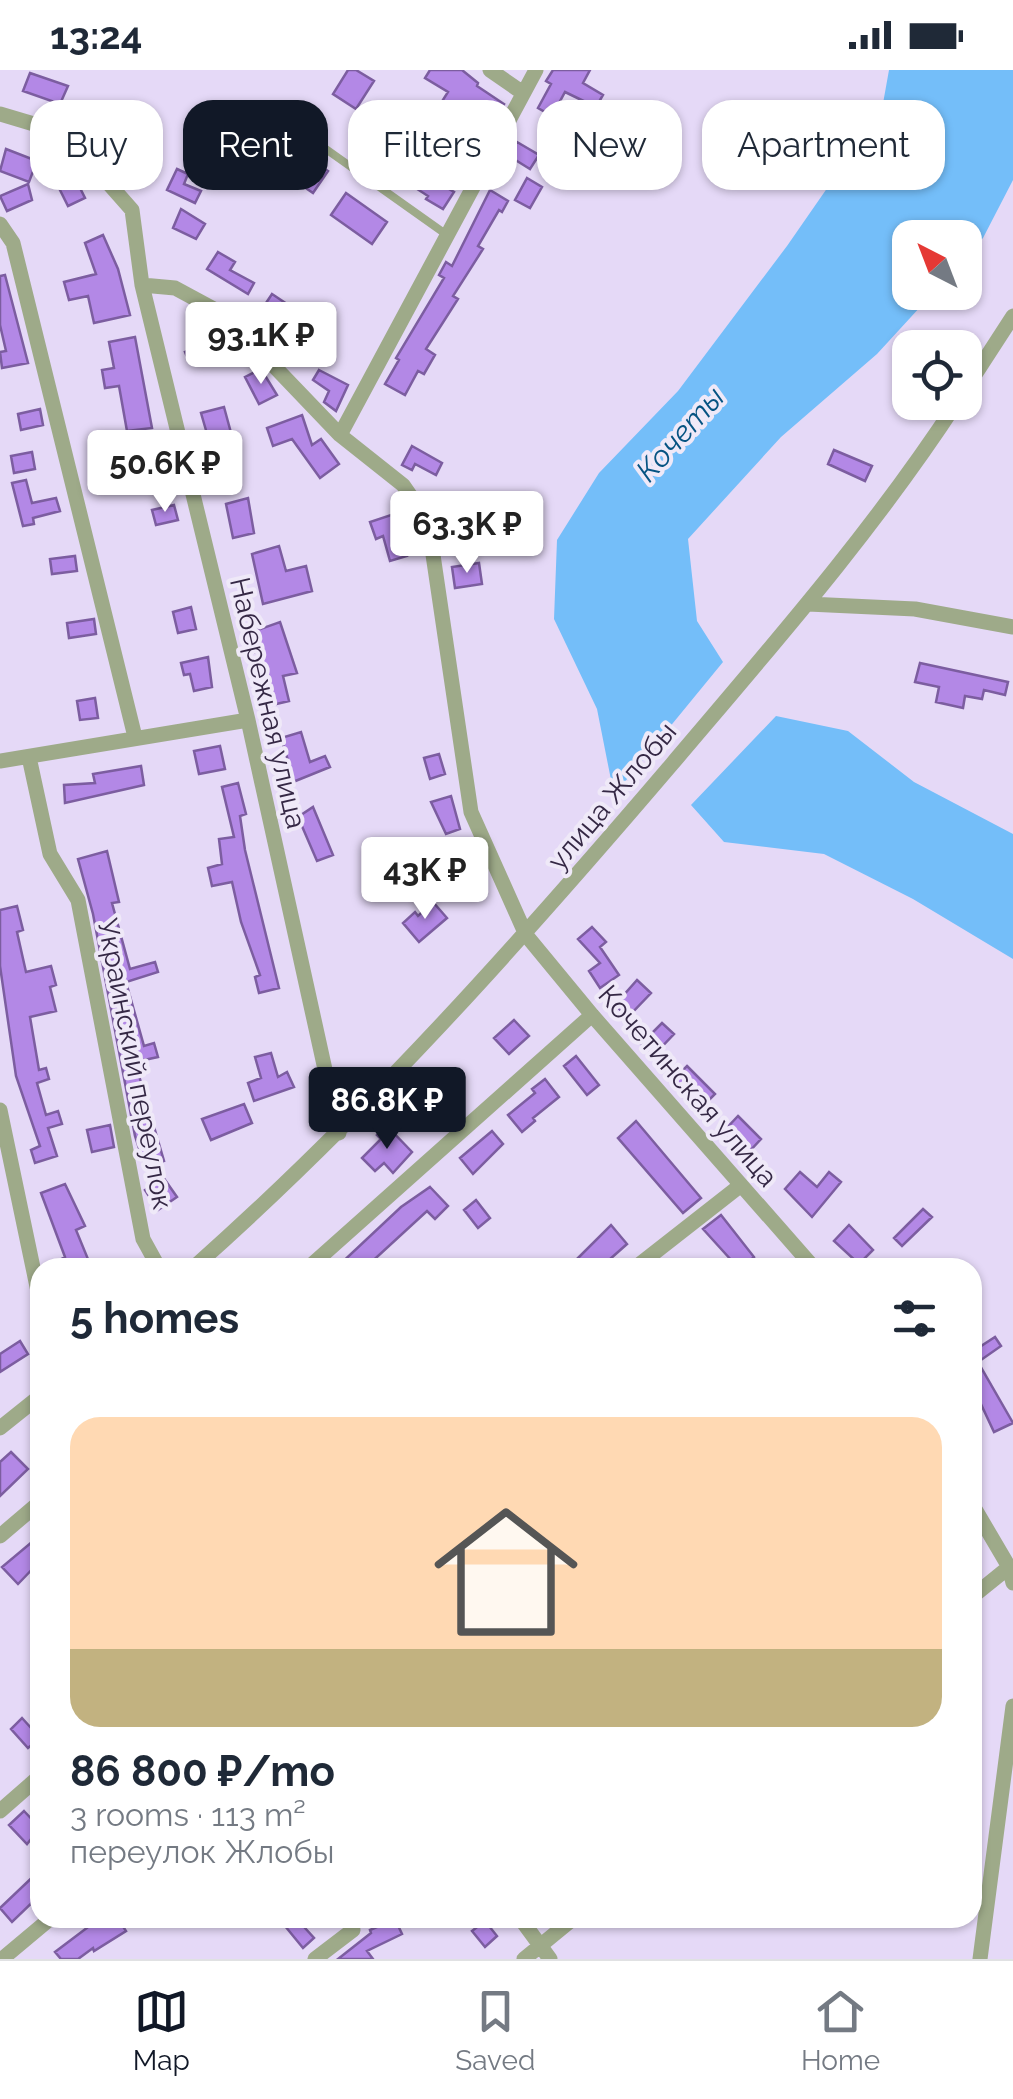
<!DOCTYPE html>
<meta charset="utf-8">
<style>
body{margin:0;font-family:Raleway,sans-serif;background:#f6f6f7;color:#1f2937;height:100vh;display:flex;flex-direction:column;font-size:38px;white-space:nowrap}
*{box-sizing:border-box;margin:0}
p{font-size:32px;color:#747a83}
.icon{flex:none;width:55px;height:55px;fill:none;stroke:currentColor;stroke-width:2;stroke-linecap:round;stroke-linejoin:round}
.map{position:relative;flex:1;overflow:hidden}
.panel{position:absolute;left:30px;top:1188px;width:952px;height:670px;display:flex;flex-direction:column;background:#fff;border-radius:30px;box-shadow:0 2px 8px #0004}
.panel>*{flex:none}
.top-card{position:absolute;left:30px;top:30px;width:955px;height:90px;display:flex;gap:20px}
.needle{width:65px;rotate:318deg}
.buttons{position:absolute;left:892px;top:150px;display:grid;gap:20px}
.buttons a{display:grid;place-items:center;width:90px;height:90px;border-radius:20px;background:#fff;box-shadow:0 2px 8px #0004;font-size:50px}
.price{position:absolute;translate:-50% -85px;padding:0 22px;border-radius:10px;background:#fff;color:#222;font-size:32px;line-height:65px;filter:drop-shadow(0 2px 5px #0008)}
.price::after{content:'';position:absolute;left:50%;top:60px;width:30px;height:22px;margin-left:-15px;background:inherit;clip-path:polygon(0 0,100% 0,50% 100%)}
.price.current{background:#111827;color:#fff}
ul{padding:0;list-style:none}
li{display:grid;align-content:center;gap:20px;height:530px;padding:0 40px}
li+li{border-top:2px solid #e0e1e3}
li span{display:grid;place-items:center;height:310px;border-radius:30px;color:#555}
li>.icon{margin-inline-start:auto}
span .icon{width:180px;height:180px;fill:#fffc;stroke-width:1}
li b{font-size:42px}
h2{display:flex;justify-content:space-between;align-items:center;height:120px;padding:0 40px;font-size:42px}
.pill{padding:0 35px;border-radius:30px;background:#fff;box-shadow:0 2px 8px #0004;font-size:35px;line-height:90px}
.pill.current{background:#111827;color:#fff}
.status{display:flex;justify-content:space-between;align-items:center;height:70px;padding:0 50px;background:#fff;direction:ltr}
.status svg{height:28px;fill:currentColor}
.tab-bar{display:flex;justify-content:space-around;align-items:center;height:140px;border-top:2px solid #e0e1e3;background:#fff;font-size:28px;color:#747a83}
.tab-bar a{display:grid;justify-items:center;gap:5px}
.tab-bar .current{color:#111827}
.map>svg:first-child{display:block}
.water{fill:#74bef9}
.building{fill:#b388e6;stroke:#7c5da0;stroke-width:2.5}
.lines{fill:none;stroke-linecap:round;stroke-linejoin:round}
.service{stroke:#9eaa89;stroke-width:8}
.minor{stroke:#9eaa89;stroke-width:15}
.labels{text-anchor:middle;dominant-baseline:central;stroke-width:8;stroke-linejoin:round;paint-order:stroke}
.street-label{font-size:28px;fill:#352845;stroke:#efe9f8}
.water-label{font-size:30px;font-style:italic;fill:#065382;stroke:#efe9f8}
</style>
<div class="status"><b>13:24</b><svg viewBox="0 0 49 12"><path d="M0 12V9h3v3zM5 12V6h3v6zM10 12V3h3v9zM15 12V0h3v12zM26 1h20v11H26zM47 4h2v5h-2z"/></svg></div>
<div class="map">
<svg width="1013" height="1889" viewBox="0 0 1013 1889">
<rect width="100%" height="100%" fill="#e5d9f7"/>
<path class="water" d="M889 0H1013V110L983 168 965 187V168H910V222L933 223 877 284 781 367 688 469 697 551 723 592 614 725 597 639 554 549 557 470 599 403 678 321 787 176 882 39Z
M776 646 848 661 914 712 1013 764V889L913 829 824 784 724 772 691 735Z"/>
<path class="building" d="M348 0H356L374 11 356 39 333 24Z
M430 0H462L478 13 477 16 504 34 493 51 485 45 476 59 464 52 467 48 441 33 448 22 425 8Z
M553 0H590L583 13 603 25 596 37 565 22 552 46 538 38 551 14 546 11Z
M30 3 68 16 60 34 23 21Z
M97 37 108 48 103 53 121 68 109 82 82 52Z
M517 72 539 85 530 99 509 86Z
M286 73 328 101 313 123 272 95Z
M6 79 37 91 29 112 0 101Z
M410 96 454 122 443 139 426 129 428 126 402 109Z
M67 98 73 114 77 112 85 128 68 136 52 104Z
M177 99 188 104 184 114 201 121 195 133 167 120Z
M527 108 542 117 530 138 515 130Z
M28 114 32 130 7 141 0 126Z
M490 120 508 131 502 142 499 140 478 176 483 179 453 226 458 229 426 279 435 285 424 304 418 301 405 325 385 314 399 290 396 288 444 208 439 205 446 192 452 196Z
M346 123 387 152 372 174 331 145Z
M181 139 205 154 196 169 173 158Z
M103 165 118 199 130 245 94 253 88 226 69 230 64 212 96 204 85 173Z
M218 182 235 192 230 200 254 213 248 224 207 199Z
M5 205 28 293 2 298 0 282 6 281 0 255V206Z
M272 224 287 234 283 239 319 264 307 282 271 257 269 261 254 251Z
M135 267 152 358 127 361 119 316 105 318 102 300 114 298 109 272Z
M210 272 214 283 189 292 185 282Z
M261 299 277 325 259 334 245 307Z
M319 300 348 315 336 341 324 332 329 321 313 310Z
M224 337 234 374 212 381 201 343Z
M40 339 43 355 21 360 18 344Z
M302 345 312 375 321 369 339 394 320 408 292 369 273 376 267 358Z
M412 376 442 393 436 405 415 394 412 400 402 395Z
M834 380 872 396 865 411 828 394Z
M32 382 35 399 14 403 11 386Z
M26 410 32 433 56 428 60 441 33 448 34 454 23 456 12 413Z
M248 428 254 463 233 468 226 434Z
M174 435 178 450 156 455 152 440Z
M400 442 405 458 400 460 407 486 390 491 383 466 376 469 370 452Z
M279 476 286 501 306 496 312 521 263 534 252 484Z
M75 486 77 501 52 504 50 489Z
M479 493 482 514 455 518 452 497Z
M191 537 196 559 178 563 173 542Z
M94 549 96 564 69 568 67 553Z
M280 552 297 603 283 606 289 631 268 636 258 580 255 582 249 563Z
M208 587 212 617 194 621 190 604 184 605 181 593Z
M920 593 1008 612 1005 625 984 620 982 629 965 626 963 638 936 632 939 617 915 612Z
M95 628 98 648 80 650 77 631Z
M301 662 310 692 325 686 330 697 288 714 284 703 291 700 281 668Z
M220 676 225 699 199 704 194 681Z
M439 684 445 704 430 709 424 688Z
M141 696 144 715 65 733 64 715 95 713 93 704Z
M238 713 246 744 240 746 245 780 279 918 259 923 255 907 260 905 241 852 232 812 212 816 208 798 222 794 219 769 234 767 222 717Z
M451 726 460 759 446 764 431 732Z
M313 737 333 785 317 791 298 747Z
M107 781 119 832 112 833 130 899 155 892 158 902 126 912 144 976 154 973 158 987 135 992 164 1091 145 1097 135 1066 93 844 78 789Z
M433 832 447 848 419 872 403 853 415 842 418 846Z
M17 836 23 860 17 862 26 902 51 896 56 915 50 917 56 941 30 947 39 1000 46 998 49 1009 37 1013 46 1045 58 1041 62 1054 48 1058 57 1086 35 1093 31 1080 40 1076 16 1006 0 896V840Z
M592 857 606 872 600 877 619 905 600 918 589 901 600 893 578 869Z
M637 910 651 923 628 947 615 935Z
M514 950 529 966 509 984 494 968Z
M662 953 674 964 653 986 641 974Z
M271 983 278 1007 287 1002 294 1017 254 1031 248 1013 261 1008 255 987Z
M576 986 599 1015 587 1025 564 996Z
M687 996 715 1024 701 1038 673 1010Z
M545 1009 559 1027 533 1048 535 1051 522 1062 508 1045 535 1023 532 1019Z
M244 1034 252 1053 211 1070 202 1049Z
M738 1046 761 1069 747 1084 723 1062Z
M636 1051 701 1128 683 1143 618 1068Z
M110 1055 114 1077 92 1082 87 1060Z
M387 1056 412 1082 393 1103 384 1093 375 1101 362 1088 381 1069 377 1065Z
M492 1061 503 1074 473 1104 460 1088Z
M800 1102 817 1117 829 1102 841 1112 812 1147 785 1119Z
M163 1107 177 1127 158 1140 145 1120Z
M65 1114 85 1156 76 1160 90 1194 81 1198H44L65 1187 41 1123Z
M430 1117 448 1136 435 1149 427 1141 365 1198H336L401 1137Z
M476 1130 490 1148 478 1158 464 1140Z
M923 1139 932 1147 902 1176 894 1168Z
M721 1145 754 1187 742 1198H726L732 1191 703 1159Z
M611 1155 627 1174 600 1198H583L577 1189Z
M849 1155 873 1180 859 1194 834 1171Z
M995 1267 1001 1276 978 1292 1013 1353 994 1362 972 1315V1282Z
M20 1271 28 1284 0 1302V1284Z
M11 1382 28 1399 0 1426V1392Z
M32 1472 40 1480V1491L18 1514 2 1497Z
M22 1648 32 1659 40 1651V1668L28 1678 11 1659Z
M24 1741 40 1758 27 1774 9 1755Z
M40 1800V1825L12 1852 0 1838Z
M100 1848H130L122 1855 126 1861 94 1881 93 1878 78 1889H61L55 1882Z
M296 1848 314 1868 303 1878 285 1856Z
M395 1849 402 1864 367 1881 373 1889H338L371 1863 370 1860Z
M485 1851 497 1866 485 1877 472 1861Z"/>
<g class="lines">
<path class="service" d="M268 38 447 165"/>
<path class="minor" d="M490 0 523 23
M0 44 64 63 132 140 142 215 248 650 339 1063
M0 154 13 173 135 667
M142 215 175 218 225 245 340 365 403 415 428 451 471 742 526 865 592 945 814 1198
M965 320 1013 246
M340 365 536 0
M808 534 915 539 1013 557
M29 687 50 784 78 830 143 1169 159 1198
M0 691 248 650
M0 1040 40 1231
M193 1198C367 1044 521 871 672 694 771 577 873 461 957 332
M308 1198 592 945
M635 1198 741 1115
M0 1358 40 1326
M972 1434 1009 1497 1013 1513
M0 1466 40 1432
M972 1527 1009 1497
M0 1741 40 1706
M520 1848 550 1889
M2 1889 51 1848
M315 1889 353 1860
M524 1889 574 1848
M980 1889 1013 1636"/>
</g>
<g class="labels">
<g class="street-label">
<text transform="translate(268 633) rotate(77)">Набережная улица</text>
<text transform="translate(612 726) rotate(-50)">улица Жлобы</text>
<text transform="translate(135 994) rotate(79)">Украинский переулок</text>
<text transform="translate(688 1016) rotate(49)">Кочетинская улица</text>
</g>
<g class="water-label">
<text transform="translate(680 364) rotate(-48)">Кочеты</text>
</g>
</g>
</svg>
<div class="buttons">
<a><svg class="needle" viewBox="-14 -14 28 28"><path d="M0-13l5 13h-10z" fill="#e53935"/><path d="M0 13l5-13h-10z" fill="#747a83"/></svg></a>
<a><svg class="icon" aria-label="locate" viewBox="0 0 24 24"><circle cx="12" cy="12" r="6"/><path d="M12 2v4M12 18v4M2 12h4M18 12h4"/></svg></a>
</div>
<b class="price" style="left:261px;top:317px">93.1K ₽</b>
<b class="price" style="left:165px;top:445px">50.6K ₽</b>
<b class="price" style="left:467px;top:506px">63.3K ₽</b>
<b class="price" style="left:425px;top:852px">43K ₽</b>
<b class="price current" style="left:387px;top:1082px">86.8K ₽</b>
<div class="top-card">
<a class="pill">Buy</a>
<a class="pill current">Rent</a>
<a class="pill">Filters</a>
<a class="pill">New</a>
<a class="pill">Apartment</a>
</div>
<section class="panel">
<h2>5 homes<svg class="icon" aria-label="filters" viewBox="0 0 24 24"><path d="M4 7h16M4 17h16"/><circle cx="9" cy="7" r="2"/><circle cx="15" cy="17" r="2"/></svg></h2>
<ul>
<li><span style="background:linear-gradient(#ffd9b3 75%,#c2b280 0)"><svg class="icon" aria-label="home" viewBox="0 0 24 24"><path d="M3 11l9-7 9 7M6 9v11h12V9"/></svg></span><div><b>86 800 ₽/mo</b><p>3 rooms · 113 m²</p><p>переулок Жлобы</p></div></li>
</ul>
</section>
</div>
<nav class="tab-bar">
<a class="current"><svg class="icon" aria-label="map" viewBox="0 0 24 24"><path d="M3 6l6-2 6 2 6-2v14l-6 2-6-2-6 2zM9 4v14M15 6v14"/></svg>Map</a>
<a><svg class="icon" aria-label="saved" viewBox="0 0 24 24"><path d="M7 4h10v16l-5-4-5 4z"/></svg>Saved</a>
<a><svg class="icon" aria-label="home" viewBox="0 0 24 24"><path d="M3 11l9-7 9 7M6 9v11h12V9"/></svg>Home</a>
</nav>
